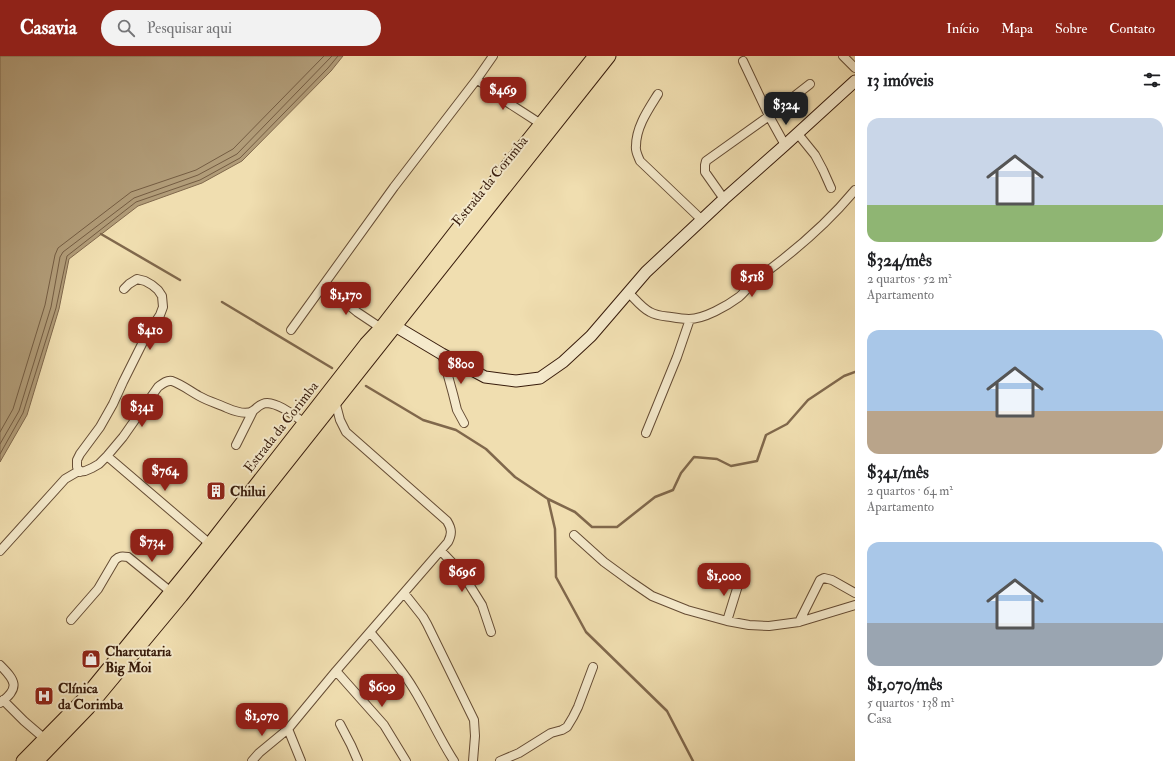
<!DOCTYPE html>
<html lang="pt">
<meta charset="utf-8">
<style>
body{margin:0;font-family:"IM FELL Double Pica",serif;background:#f2f2f2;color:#202124;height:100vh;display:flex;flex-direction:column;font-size:15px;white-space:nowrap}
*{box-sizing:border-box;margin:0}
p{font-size:13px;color:#757577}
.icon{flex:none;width:22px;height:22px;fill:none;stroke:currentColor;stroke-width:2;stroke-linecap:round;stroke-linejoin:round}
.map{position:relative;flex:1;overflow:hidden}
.drawer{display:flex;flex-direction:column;background:#fff;width:320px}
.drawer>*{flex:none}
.price{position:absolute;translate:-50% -34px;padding:0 9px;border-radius:8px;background:#8f2418;color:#fff;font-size:13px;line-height:26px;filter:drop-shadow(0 1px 2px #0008)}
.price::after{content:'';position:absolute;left:50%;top:24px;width:12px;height:9px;margin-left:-6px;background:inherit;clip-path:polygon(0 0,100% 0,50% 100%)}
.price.current{background:#222;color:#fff}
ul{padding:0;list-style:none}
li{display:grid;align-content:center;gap:8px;height:212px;padding:0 12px}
li span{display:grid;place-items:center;height:124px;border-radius:12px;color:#555}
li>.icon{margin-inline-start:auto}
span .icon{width:72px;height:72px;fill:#fffc;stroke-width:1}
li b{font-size:17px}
h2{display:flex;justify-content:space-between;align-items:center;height:48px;padding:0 12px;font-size:17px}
header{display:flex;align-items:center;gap:24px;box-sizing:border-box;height:56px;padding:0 20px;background:#8f2418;color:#fff}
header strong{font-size:19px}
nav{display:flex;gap:22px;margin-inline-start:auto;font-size:14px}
.search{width:280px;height:36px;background:#f2f2f2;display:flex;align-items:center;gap:10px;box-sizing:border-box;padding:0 14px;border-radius:22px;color:#757577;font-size:15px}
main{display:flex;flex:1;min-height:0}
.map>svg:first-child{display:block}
.water{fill:#b19c78;stroke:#80684c}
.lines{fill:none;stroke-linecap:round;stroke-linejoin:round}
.shore{stroke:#745c42;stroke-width:1}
.stream{stroke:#80684c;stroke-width:2.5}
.street-casing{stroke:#654c34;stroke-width:10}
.secondary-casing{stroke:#371b0b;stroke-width:13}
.primary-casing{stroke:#371b0b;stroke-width:15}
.street{stroke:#f5eacc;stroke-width:8}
.secondary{stroke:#f5eacc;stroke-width:11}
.primary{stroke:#f0deb0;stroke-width:13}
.labels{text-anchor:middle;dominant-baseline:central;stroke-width:4;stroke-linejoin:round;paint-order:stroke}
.street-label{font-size:14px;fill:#371b0b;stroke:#f5eacc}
.poi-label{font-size:14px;font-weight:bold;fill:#371b0b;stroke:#f5eacc;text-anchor:start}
</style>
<header>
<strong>Casavia</strong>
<div class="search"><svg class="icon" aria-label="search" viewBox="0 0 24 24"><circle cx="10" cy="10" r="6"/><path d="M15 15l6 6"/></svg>Pesquisar aqui</div>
<nav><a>Início</a><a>Mapa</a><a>Sobre</a><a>Contato</a></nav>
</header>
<main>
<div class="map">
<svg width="855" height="705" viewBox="0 0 855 705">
<rect width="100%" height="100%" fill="#f0deb0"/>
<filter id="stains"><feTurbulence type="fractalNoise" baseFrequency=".005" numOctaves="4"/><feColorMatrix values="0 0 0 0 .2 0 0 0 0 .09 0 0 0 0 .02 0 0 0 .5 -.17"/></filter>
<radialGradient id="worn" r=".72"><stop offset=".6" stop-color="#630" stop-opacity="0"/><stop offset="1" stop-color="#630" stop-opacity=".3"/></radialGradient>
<path class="water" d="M0 0H343L331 15 242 105 202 127 138 150 69 203 59 253 27 359 0 406Z"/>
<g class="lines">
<path class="shore" d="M0 376 13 353 45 249 55 199 58 192 131 136 196 114 233 93 324 0
M0 388 19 355 51 251 60 201 63 196 134 142 198 119 237 98 332 0
M0 398 23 357 56 252 67 200 136 146 200 124 240 102 328 12 338 0"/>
<path class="stream" d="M101 178 180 224
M222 246 332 312
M366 330 423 364 456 374 486 393 515 421 548 443 555 473 556 521 586 576 667 655 693 705
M548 443 575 456 592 471H617L655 441 673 434 681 417 694 401 717 403 731 410 757 405 766 379 787 368 808 344 844 320 855 316"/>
<defs>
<path id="street" d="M843 0 855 12
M743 5 769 60 785 89
M477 23 507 46 541 68
M658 38C648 54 636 71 636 90 635 95 638 100 640 105L702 164
M798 78 815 99 823 114 831 132
M724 143 705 116V109L706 105 769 60 810 28
M324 229 357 256 381 272
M628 236C635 243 642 252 650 256 657 260 664 260 671 261 677 262 683 263 689 263 704 263 727 250 739 241 746 235 751 227 758 222 794 196 827 168 855 134
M291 274 394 131 477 23 493 0
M442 298 453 338 457 354 464 367
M646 377 677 301 690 263
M236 389 253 355
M107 400 210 488
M80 416 77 411V404L80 398 100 371 113 348 123 326 145 282 160 259 163 251 162 240 158 234 152 229 145 225 137 223 129 228 124 233
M574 479 604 506 630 525 652 540 687 554 727 565 749 569 769 570 799 566 855 549
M0 495 65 423 77 416 85 415 92 412 99 408 107 400 123 381 158 331C162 328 166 324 172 325 181 328 190 335 199 340 208 345 218 348 227 352 234 355 247 360 254 354 258 351 261 347 267 347 281 348 294 360 305 367
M441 495 462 517 482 549 491 576
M404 537 423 561 427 568 474 664 475 680 473 705
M71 564 98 533 115 504C119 500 122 500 128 501L171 536
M727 565 740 523
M799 566 820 524 824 522 832 524 855 537
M370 576C385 594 401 612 413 632 428 656 439 682 454 705
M0 609C15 624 21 632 0 647
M336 615 384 669 406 705
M3 644 24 665 45 683
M340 668 351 689 358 705
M252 705 259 697 288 673
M301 705 288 673 336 615 448 486C452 478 452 473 447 465L346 376 340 364 335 345
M500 705 519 697 551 677 562 674 567 671 573 661 578 651 593 611"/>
<path id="secondary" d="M395 270 442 298 485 321 516 325 540 322 563 306 591 280 646 216 724 143 785 89 855 25"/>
<path id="primary" d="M23 705 82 645 127 590 210 488 366 288 381 272 467 161 595 0
M37 705 88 652 181 540 609 0"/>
</defs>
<use href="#street" class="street-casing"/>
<use href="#secondary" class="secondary-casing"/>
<use href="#primary" class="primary-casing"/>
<use href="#street" class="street"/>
<use href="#secondary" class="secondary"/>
<use href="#primary" class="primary"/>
</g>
<defs>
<symbol id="building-square" viewBox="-11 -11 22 22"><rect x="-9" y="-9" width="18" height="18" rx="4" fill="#8f2418" stroke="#f5eacc"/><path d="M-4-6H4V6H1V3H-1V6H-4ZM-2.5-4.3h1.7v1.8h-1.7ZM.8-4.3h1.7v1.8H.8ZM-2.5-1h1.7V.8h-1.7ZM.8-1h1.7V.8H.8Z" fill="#fff"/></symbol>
<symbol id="shop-square" viewBox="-11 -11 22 22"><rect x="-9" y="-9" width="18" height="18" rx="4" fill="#8f2418" stroke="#f5eacc"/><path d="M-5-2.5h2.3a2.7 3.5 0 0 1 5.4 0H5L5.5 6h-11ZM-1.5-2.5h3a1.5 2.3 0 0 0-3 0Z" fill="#fff"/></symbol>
<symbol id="hospital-square" viewBox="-11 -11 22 22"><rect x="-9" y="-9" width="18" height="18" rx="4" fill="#8f2418" stroke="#f5eacc"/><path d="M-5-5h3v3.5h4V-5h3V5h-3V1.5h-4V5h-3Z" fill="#fff"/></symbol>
</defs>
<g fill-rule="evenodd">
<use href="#building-square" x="205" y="424" width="22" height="22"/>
<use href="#shop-square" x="80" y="592" width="22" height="22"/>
<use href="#hospital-square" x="33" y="629" width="22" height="22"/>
</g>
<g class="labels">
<g class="street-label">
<text transform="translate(490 125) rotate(-51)">Estrada da Corimba</text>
<text transform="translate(281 371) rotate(-52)">Estrada da Corimba</text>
</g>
<g class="poi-label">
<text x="230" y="435">Chilui</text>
<text x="105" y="595">Charcutaria<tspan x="105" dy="16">Big Moi</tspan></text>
<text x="58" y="632">Clínica<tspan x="58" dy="16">da Corimba</tspan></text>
</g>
</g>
<rect width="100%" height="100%" filter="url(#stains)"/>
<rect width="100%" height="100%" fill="url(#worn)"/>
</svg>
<b class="price" style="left:503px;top:55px">$469</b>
<b class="price current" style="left:786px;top:70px">$324</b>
<b class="price" style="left:752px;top:242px">$518</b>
<b class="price" style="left:346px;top:260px">$1,170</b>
<b class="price" style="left:150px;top:295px">$410</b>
<b class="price" style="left:461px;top:329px">$800</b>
<b class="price" style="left:142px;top:372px">$341</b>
<b class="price" style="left:165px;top:436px">$764</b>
<b class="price" style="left:152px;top:507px">$734</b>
<b class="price" style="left:462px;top:537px">$696</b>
<b class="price" style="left:724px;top:541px">$1,000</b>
<b class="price" style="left:382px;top:652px">$609</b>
<b class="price" style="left:262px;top:681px">$1,070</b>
</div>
<section class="drawer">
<h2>13 imóveis<svg class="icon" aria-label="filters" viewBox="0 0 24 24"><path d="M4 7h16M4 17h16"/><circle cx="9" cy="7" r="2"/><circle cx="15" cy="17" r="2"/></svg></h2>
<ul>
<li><span style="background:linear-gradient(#c9d6e8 70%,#8fb573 0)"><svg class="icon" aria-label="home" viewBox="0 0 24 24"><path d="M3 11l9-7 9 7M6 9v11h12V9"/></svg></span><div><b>$324/mês</b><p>2 quartos · 52 m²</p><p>Apartamento</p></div></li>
<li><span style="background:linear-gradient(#a9c7e8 65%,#b9a48a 0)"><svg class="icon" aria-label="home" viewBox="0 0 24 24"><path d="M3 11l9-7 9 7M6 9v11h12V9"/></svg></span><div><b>$341/mês</b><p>2 quartos · 64 m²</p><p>Apartamento</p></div></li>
<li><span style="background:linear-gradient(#a9c7e8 65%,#9aa5b1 0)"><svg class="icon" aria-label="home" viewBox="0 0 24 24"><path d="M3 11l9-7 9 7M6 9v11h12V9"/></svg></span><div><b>$1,070/mês</b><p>5 quartos · 138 m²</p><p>Casa</p></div></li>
</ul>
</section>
</main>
